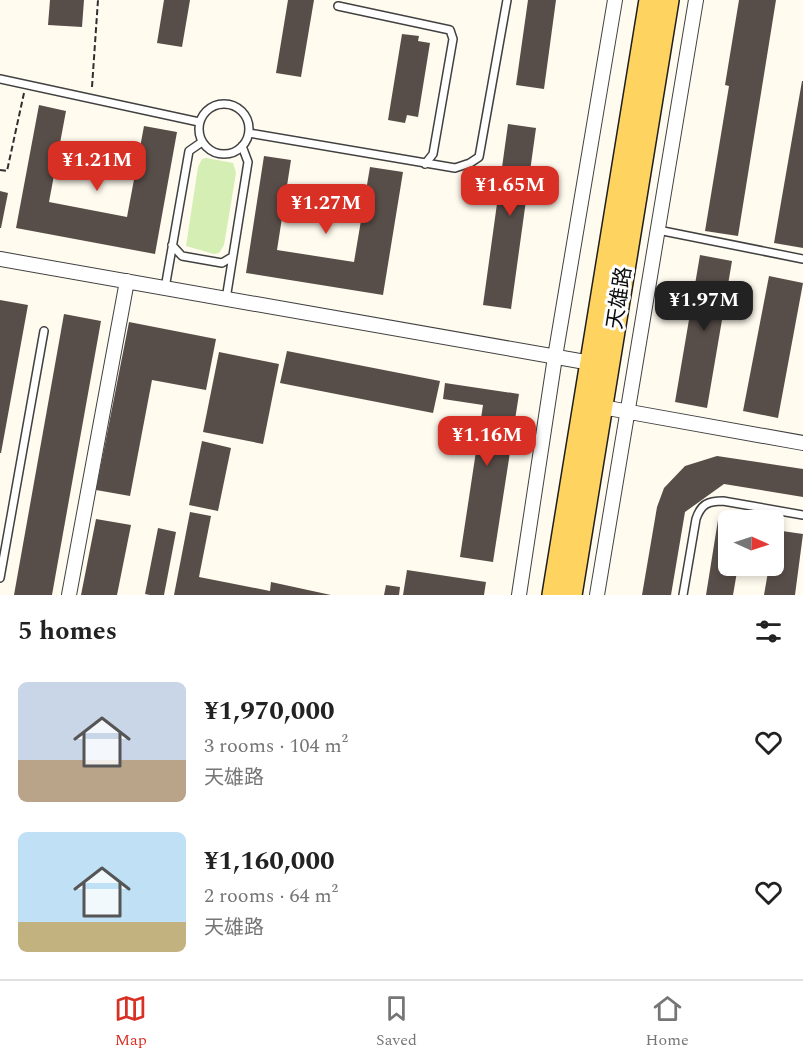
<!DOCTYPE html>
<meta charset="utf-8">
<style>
body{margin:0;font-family:Spectral,"Noto Sans SC",serif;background:#f2f2f2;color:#222;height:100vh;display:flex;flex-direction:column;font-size:22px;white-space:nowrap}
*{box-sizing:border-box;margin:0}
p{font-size:20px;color:#767676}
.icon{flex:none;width:33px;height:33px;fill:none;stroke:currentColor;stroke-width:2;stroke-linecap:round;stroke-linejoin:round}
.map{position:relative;height:595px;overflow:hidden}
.sheet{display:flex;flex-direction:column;background:#fff;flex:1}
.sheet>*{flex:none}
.needle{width:39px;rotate:93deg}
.tools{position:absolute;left:718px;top:510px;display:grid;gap:12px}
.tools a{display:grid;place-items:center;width:66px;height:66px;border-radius:9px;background:#fff;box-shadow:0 3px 9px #0003;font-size:30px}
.price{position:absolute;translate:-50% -51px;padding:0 14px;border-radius:12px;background:#d93025;color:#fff;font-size:20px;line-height:39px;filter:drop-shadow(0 2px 3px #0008)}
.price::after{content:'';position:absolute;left:50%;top:36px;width:18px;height:14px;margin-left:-9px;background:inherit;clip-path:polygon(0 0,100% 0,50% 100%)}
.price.selected{background:#222;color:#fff}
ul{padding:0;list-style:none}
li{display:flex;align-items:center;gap:18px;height:150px;padding:0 18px}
li span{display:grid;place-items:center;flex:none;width:168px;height:120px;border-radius:9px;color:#555}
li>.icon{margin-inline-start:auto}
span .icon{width:72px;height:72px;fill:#fffc;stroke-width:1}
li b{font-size:26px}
h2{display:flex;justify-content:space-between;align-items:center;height:72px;padding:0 18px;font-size:26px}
.menu{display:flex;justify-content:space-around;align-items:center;height:84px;border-top:2px solid #e0e0e0;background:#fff;font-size:16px;color:#767676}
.menu a{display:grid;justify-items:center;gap:3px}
.menu .selected{color:#d93025}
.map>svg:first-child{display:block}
.green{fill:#d4eeb4}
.building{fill:#584e49}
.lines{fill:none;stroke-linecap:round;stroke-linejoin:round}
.service-casing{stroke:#414141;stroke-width:10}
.minor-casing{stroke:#414141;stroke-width:16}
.primary-casing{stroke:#1f1f1f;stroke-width:24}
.path{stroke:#303030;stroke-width:2;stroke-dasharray:6 3;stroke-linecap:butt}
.service{stroke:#fff;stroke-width:7}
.minor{stroke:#fff;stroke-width:14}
.primary{stroke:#ffd35f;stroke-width:21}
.labels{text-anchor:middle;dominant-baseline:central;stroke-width:6;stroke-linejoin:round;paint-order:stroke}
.street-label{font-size:21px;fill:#0e0e0e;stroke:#fff}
</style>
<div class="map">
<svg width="803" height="595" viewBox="0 0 803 595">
<rect width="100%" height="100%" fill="#fffbef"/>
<path class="green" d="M206 158 233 163 236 173 224 245 219 253 214 254 186 246 198 167 202 159Z"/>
<path class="building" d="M50 0H84L82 27 48 25Z
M164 0H190L182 47 157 43Z
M288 0H314L301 77 276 73Z
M528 0H556L544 89 516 85Z
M739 0H776L738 236 705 231 729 86 725 85Z
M402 34 419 36 418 41 430 43 418 117 407 115 405 123 388 120Z
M802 81H803V248L774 243Z
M39 105 66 111 49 202 127 217 144 126 177 132 155 254 16 228Z
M508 124 536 128 511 309 483 305Z
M264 156 291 160 277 250 354 262 370 167 403 172 383 295 246 273Z
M0 191 8 193 1 228H0Z
M700 255 732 261 707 408 675 402Z
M769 276 803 283 778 418 743 411Z
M0 300 28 305 1 453H0Z
M64 314 101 321 52 595H14Z
M129 322 216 339 206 390 152 380 130 496 96 490Z
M287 351 440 381 433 413 280 383Z
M219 352 279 364 263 444 203 432Z
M445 383 519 394 493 562 460 557 483 405 443 399Z
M202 441 231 448 218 511 189 505Z
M717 456 803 469V497L724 484 685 512 671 595H642L657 507 664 488 685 466Z
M190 512 211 516 199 577 270 591 271 582 331 595H174Z
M96 519 131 525 117 595H81Z
M718 520 729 522V566H738L733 595H706Z
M158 528 176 532 164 595H150L145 594Z
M775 530 803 534 795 595H764L769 566H774Z
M407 570 486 582 484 595H403Z
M386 585 400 587 399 595H384Z"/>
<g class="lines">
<defs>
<path id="service" d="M338 6 450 30 453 39 433 154 425 164
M0 79 199 122
M199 129a25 25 0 1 1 50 0a25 25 0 1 1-50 0Z
M249 133 455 168 470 163 479 157 507 0
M658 230 803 259
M172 245 182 256 222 263 232 257
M165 288 189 151 202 142
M226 299 248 162 242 146
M0 578 44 331
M683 595 696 519C701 504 708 501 723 501L803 515"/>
<path id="minor" d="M0 259 591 363
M602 407 803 443
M69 595 127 281
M519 595 555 357 615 0
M597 595 696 0"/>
<path id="primary" d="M553 595 650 0
M571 595 668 0"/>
</defs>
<use href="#service" class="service-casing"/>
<use href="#minor" class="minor-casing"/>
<use href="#primary" class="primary-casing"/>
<path class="path" d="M92 87 98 0
M0 170 7 171 24 93"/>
<use href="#service" class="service"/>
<use href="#minor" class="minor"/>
<use href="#primary" class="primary"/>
</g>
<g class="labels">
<g class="street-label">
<text transform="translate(620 298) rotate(-81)">天雄路</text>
</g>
</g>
</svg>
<div class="tools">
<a><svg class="needle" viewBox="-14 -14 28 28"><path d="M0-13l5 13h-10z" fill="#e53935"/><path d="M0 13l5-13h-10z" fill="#767676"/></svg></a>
</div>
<b class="price" style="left:97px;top:192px">¥1.21M</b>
<b class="price" style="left:510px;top:217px">¥1.65M</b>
<b class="price" style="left:326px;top:235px">¥1.27M</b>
<b class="price selected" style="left:704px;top:332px">¥1.97M</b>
<b class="price" style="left:487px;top:467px">¥1.16M</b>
</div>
<section class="sheet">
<h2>5 homes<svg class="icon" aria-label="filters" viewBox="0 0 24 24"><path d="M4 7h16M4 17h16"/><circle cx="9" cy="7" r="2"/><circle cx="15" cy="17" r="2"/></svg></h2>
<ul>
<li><span style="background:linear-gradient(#c9d6e8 65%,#b9a48a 0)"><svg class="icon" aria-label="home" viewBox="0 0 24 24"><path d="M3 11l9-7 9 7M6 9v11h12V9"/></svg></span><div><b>¥1,970,000</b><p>3 rooms · 104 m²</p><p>天雄路</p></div><svg class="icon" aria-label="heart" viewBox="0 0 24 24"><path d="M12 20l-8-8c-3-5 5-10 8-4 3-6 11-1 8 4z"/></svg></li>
<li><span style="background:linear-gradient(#bfe0f5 75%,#c2b280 0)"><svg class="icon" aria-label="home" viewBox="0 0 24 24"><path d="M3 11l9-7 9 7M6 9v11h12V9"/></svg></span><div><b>¥1,160,000</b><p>2 rooms · 64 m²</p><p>天雄路</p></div><svg class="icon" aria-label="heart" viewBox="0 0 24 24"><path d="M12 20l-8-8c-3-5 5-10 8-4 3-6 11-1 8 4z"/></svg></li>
</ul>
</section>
<nav class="menu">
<a class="selected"><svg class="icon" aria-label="map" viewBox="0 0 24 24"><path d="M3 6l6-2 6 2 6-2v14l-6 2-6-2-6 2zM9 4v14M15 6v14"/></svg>Map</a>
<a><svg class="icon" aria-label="saved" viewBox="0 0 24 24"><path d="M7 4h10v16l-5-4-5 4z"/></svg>Saved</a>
<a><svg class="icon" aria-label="home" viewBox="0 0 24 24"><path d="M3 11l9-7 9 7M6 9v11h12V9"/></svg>Home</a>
</nav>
